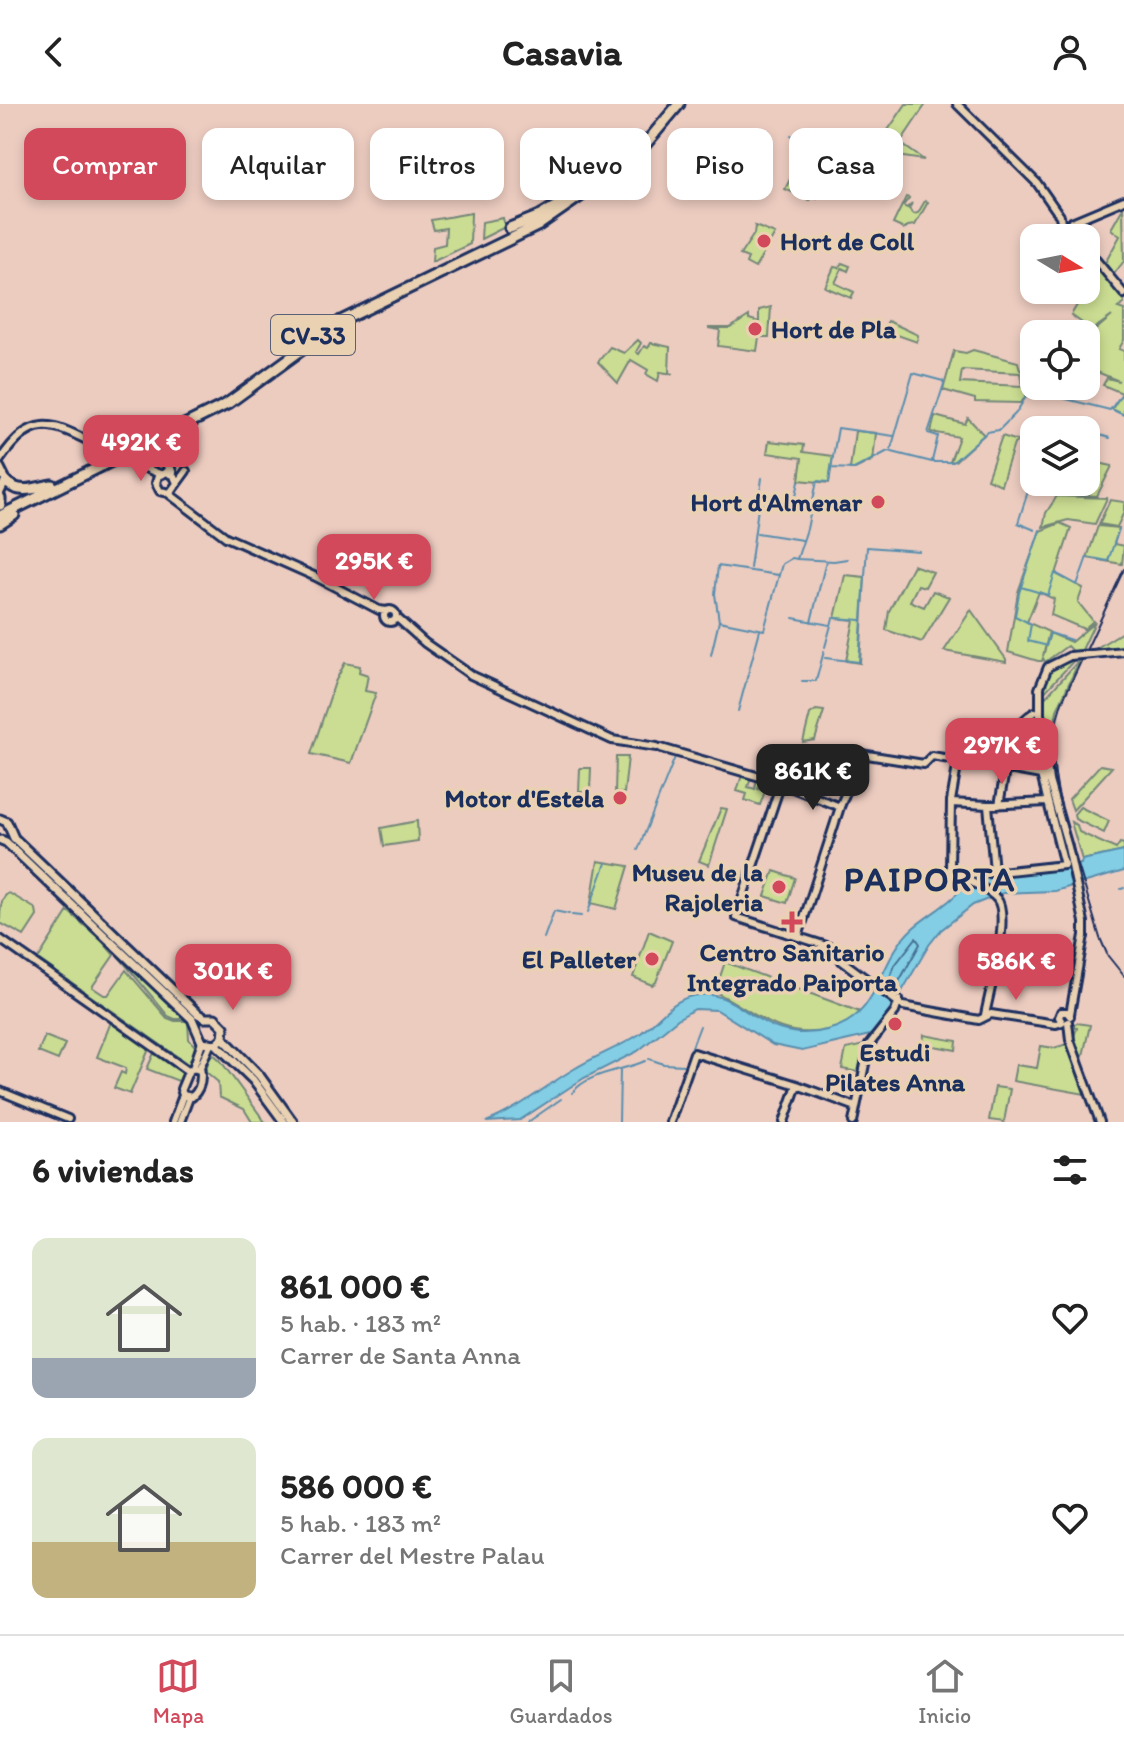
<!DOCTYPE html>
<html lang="es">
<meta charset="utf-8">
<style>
body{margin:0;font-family:Itim,sans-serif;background:#f2f2f2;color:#222;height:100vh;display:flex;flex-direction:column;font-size:30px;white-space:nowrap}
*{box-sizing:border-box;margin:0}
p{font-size:26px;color:#767676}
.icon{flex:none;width:44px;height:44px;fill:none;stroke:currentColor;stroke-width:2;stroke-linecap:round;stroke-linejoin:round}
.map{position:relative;height:1018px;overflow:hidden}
.side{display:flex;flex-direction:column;background:#fff;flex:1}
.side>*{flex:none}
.hud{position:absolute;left:24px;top:24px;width:1076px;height:72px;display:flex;gap:16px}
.needle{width:52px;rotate:100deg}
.buttons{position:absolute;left:1020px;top:120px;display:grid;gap:16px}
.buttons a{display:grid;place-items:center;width:80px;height:80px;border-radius:16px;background:#fff;box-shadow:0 4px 12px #0003;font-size:40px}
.price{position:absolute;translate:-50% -68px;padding:0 18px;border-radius:16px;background:#d1495b;color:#fff;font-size:26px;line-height:52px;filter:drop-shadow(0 2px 4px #0008)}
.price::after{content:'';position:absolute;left:50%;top:48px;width:24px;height:18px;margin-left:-12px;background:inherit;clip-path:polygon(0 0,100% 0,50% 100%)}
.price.current{background:#222;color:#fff}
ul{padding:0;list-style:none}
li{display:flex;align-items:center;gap:24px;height:200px;padding:0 32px}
li span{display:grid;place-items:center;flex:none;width:224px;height:160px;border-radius:16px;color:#555}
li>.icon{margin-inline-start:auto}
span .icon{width:96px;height:96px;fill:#fffc;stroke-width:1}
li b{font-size:34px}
h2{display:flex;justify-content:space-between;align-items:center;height:96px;padding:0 32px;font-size:34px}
.tag{padding:0 28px;border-radius:16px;background:#fff;box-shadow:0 4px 12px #0003;font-size:28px;line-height:72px}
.tag.current{background:#d1495b;color:#fff}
header{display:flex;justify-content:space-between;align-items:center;height:104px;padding:0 32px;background:#fff;font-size:36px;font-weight:700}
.dock{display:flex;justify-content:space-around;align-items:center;height:112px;border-top:2px solid #e0e0e0;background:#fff;font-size:22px;color:#767676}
.dock a{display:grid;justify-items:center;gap:4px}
.dock .current{color:#d1495b}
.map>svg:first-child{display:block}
.green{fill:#cbdd92;stroke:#738678;stroke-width:2;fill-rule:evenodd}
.water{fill:#83cee4;stroke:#598eae;stroke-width:2}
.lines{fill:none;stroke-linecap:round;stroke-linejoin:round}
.shore{stroke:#456f94;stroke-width:2}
.stream{stroke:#598eae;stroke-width:2}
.tertiary-casing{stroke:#1b2f5e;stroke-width:12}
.secondary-casing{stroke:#1b2f5e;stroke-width:13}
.trunk-casing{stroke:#1b2f5e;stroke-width:15}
.tertiary{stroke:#ead1b2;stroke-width:6}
.secondary{stroke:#ead1b2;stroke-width:7}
.trunk{stroke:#ead1b2;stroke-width:9}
.rail{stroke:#1b2f5e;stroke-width:2}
.tertiary-bridge-casing{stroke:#1b2f5e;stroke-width:12;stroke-linecap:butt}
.tertiary-bridge{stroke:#ead1b2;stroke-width:6}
.poi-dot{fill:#d1495b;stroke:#ead1b2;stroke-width:3}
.labels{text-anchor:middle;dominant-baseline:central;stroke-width:7;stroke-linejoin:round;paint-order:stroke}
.shield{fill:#ead1b2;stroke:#596077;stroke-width:2}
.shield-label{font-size:24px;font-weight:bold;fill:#1b2f5e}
.poi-label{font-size:26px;font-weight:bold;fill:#1b2f5e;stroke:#ead1b2;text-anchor:end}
.district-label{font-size:34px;font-weight:bold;letter-spacing:2px;fill:#1b2f5e;stroke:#ead1b2}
</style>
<header><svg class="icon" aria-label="back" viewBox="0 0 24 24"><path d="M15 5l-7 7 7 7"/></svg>Casavia<svg class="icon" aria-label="person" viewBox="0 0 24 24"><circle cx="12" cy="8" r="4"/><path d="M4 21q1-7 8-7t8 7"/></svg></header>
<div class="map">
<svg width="1124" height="1018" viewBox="0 0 1124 1018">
<rect width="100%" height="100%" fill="#edccc0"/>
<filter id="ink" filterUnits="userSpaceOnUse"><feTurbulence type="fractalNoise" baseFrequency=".0125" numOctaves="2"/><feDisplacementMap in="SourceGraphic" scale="16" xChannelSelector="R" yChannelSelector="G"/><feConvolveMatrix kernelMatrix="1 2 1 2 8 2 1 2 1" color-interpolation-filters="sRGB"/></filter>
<g filter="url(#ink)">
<path class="green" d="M906 0H926L900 39 924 56 890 51 875 73 862 64Z
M727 38 745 47 740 58 744 61 735 77 721 67 724 61 716 57Z
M797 62 812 71 807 81 816 86 817 94 813 93 810 96 785 85Z
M906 93 909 94 903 102 907 104 912 99 909 105 914 110 918 109 925 97 928 98 915 121 908 122 904 125 893 120Z
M1123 104 1124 157 1114 170 1105 159 1120 132 1111 125Z
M471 109 470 140 432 158 433 143 445 140 446 124 434 126 431 116Z
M503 114 505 123 481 135 482 118Z
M755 122 775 130 755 164 746 159 748 154 740 151 754 130Z
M842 159 850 162 848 167 842 164 835 179 854 188 851 194 825 183 834 163 839 164Z
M1100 163 1124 191V200L1118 204 1124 206V236L1119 245 1124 247V311L1112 305 1122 289 1103 281 1107 274 1119 277 1090 265 1086 266V234L1112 212 1092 226 1071 211Z
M771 203 769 233H759L757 247 718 242 720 226 708 224H730L749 212V215L759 218V206Z
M888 217 918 231 917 238 883 226Z
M638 236 641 239 636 248 639 250 644 242 648 244 651 239 670 243 669 269 673 270 660 268 658 277 646 270 648 266 631 256 618 279 598 258 610 243 624 249Z
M973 246 1018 258 1020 266 1034 271V282H1054L1050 289 1030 286 1021 299 975 298V295L943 286 954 247 966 249ZM962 266 1020 269 1022 282 960 279Z
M935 312 965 320 968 314 984 331 955 357 950 358 959 333 931 328Z
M855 327 876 329 873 356 855 365H850Z
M1002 332 1018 337 1014 340 1001 381 987 375Z
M769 337 804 341 803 348 833 352 829 379 799 376 802 354 767 349Z
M1094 358 1112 362 1097 392 1079 391Z
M1057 392 1107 394 1095 420 1068 416 1043 423 1046 409Z
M1110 396 1124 398V408L1117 423 1099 420Z
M1060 419 1071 424 1056 470 1083 484 1078 498 1093 517 1084 525 1051 511 1054 495 1039 488 1027 518 1049 528 1043 552 1050 529 1071 538 1095 518 1081 548 1074 549 1067 542 1045 558 1043 554 1042 557H1038L1008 548 1018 488 1040 427Z
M1098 422 1119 424 1114 440 1124 442 1122 460 1087 454Z
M913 461 933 468 925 483 918 481 910 497 924 503 933 487 949 493 922 538 886 526 889 507Z
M845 471 865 473 860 559 846 557 854 516 835 514Z
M971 506 1006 555V558L944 547Z
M1124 527V544L1094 546 1095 545Z
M1077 553 1042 591C1042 567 1055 557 1077 553Z
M1080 555 1057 606 1049 652 1043 596Z
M345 559 360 562 359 568 368 571 365 587 376 589 351 659 311 650 335 578Z
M816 606 824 607 815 636 803 638 810 610Z
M616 653H628L624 689H615Z
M1100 661 1112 663 1073 706 1069 695Z
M580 664H591L590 688H579Z
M742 671 751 674 748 683 755 685 757 675 761 677 758 685 763 687 764 677 768 679 760 701 745 696 747 690 737 687Z
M1080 703 1109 717 1104 729 1075 715 1074 710Z
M721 704 727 705 709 761 699 757Z
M417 717 418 737 384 742 381 724Z
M1071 718 1077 721 1079 728 1116 745 1120 739 1124 740V747L1082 756Z
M598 757 629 762 616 805 591 799Z
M774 767 795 774 787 799 765 792Z
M9 789 36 805 37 812 24 832 0 819C0 807 0 793 9 789Z
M68 807 102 837 114 851 92 883 104 891H108L126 866 167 914 175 917H188L189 935 197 945 191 962 38 855Z
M649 827 672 837 656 878 652 881 633 873Z
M115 848 185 914 186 915H175L168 912Z
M725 858 860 908C850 919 841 923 827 926 779 937 755 907 715 888Z
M111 918 149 945 130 990 114 984 121 968 125 970 126 964 97 953Z
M1077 919 1090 921 1082 956 1080 957 1073 935 1077 924 1068 922Z
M924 931 957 937 956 946 923 940Z
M45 932 65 940 58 956 38 948Z
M1067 940 1085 990 1013 977 1016 961 1037 964 1041 942 1054 944Z
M864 941 858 968 842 965 846 945Z
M154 949 184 970 181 978 147 965Z
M212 949 220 956 265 1018H252L244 1005 219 993 218 978 205 967Z
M995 983 1010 985 1004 1018 989 1016Z"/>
<path class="water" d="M1124 747V767L1055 787 1003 789 973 801 941 826 929 841 901 889 897 890 892 899 893 905 874 930 802 947 773 941 717 906 695 905 679 914 638 947 584 974 520 1016 486 1018C518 1006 545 982 574 965 595 952 618 944 638 931 656 919 670 897 692 892 729 883 747 915 779 925 794 930 812 930 827 926 882 913 876 857 913 824 930 809 957 796 970 773L976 775 980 771 1069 759 1070 762 1081 760 1082 756Z"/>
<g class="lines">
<path class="shore" d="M916 834 920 840 897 881 890 883 888 879 895 861Z"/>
<path class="stream" d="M791 31 814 45
M817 47 831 55
M1069 124 1071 122
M1069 126 1070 125
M1113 306 1124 311
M1052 326 1056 320 1081 326
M1086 327 1110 334
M891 345 913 269 943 277 944 280 928 329 938 332 932 357
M831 364 838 324 894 332
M1034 368 1018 419 1035 426
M761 400 810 405
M794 402 799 377
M1040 426 1019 489 1015 512 1031 520 1028 537 1044 541
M757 429 802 436
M797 455 834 457 847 455
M750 464 762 374
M1021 483 1048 491 1055 469 1077 481 1087 453 1108 457 1119 425
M793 514 830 521
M835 514 861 516
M719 517 715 490 718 462 778 471
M811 518 826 457
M1046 542 1050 529 1071 536
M825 543 833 514
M711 551 719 517 764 526 782 460 792 454 797 455 807 425 817 377 829 378 831 364 854 365 888 347 932 358H953L987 328 999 326 1016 309 1030 286 1110 306 1124 287
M825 554 859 558 867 443 919 447
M802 577H816L824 547
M738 607 760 526
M638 746 675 653
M1121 785 1124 784
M588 808 606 759
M572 811 581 812
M544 834 554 807 569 810
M649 955 664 960 685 961 700 922
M572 989C588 968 623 967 645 957
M528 1018 561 995
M619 1018 620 966"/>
<defs>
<path id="tertiary" d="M957 0 1037 79 1060 112 1063 129 1076 134
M1062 122 1124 96
M1086 144 1124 190
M0 356C35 304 55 321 103 344
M130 358 160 370
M177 379 174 372 167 368 158 372 156 379 160 387 170 389 186 367
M168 389 226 433 316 473 379 506 387 507
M384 512a6 6 0 1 1 12 0a6 6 0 1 1-12 0Z
M396 513 425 539 471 571 612 636 657 643
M1092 550 1124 547
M1040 582V610L1044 627
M1039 585 1048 563 1070 552
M1037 623 1043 629 1049 677 1068 743 1084 818V833
M661 644 777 678 840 703
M958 657 951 697 950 765 962 773
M1006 662C1010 640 1014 619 1035 608
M781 679 736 813 836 845 842 857 899 899
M951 699 988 701 1047 698
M988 701 994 767
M999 701 1005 667
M962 772 1064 761 1041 671
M965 774C975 781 990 786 997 795 1011 812 989 889 985 911
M798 833 840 703 861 650 924 660 932 652 1003 664 1005 667 1008 665 1041 671 1049 677
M0 835 188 967
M903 902 979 916 991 910 1056 920 1062 918
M1070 910 1084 831
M1062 918 1059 913 1061 908H1067L1070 912
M1068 918 1070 936 1100 1018
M193 964 202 938
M199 966 193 964 188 968 181 985 183 991 192 993C201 985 202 973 200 963L210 941
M0 987 68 1015
M173 1018 183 991
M180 1018 189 994
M670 1018 694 949 797 981 856 1003
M784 1018 797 981
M853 1018 869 941 895 908 899 896"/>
<path id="secondary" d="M0 364 6 376 0 388
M0 715 7 718 14 734 198 910 205 914
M1 736 6 738 192 915 202 938 216 940 223 934 224 923 215 914H205
M223 934 259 971 293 1018
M216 940 253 976 284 1018"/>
<path id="trunk" d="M510 124 540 112 576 90
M171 369 163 345 167 335 176 328
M6 378C20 391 35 384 52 381
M0 394V401
M0 412 227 300 341 217 537 122 619 65 637 50 679 0
M0 420 14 411"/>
</defs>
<use href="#tertiary" class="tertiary-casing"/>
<use href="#secondary" class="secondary-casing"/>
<use href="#trunk" class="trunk-casing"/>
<use href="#tertiary" class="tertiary"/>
<use href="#secondary" class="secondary"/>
<use href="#trunk" class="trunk"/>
<path class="rail" d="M1124 465 1062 598C1044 650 1058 694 1073 744 1082 774 1091 804 1100 834L1108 852 1124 872"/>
<defs>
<path id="tertiary-bridge" d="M103 344 130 358
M1070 552 1092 550"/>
</defs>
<use href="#tertiary-bridge" class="tertiary-bridge-casing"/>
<use href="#tertiary-bridge" class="tertiary-bridge"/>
</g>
</g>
<g class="poi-dot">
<circle cx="764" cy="137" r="8"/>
<circle cx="755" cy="225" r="8"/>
<circle cx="878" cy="398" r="8"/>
<circle cx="620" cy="694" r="8"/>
<circle cx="779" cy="783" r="8"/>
<path d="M788 806h8v8h8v8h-8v8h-8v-8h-8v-8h8z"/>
<circle cx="652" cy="855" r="8"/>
<circle cx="895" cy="920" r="8"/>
</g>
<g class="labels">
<rect class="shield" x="271" y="211" width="84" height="40" rx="6"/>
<g class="shield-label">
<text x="313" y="231">CV-33</text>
</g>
<g class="poi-label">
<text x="780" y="137" text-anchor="start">Hort de Coll</text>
<text x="771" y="225" text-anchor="start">Hort de Pla</text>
<text x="862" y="398">Hort d'Almenar</text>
<text x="604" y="694">Motor d'Estela</text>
<text x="763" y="768">Museu de la<tspan x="763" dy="30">Rajoleria</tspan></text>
<text x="792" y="848" text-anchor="middle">Centro Sanitario<tspan x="792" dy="30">Integrado Paiporta</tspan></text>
<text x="636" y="855">El Palleter</text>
<text x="895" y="948" text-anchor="middle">Estudi<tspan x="895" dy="30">Pilates Anna</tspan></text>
</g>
<g class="district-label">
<text x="930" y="775">PAIPORTA</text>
</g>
</g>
</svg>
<div class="buttons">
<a><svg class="needle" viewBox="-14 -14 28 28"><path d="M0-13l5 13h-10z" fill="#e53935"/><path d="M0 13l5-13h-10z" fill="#767676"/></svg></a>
<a><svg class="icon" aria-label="locate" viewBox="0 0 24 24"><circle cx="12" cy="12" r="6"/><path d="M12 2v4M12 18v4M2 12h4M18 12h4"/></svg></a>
<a><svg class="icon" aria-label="layers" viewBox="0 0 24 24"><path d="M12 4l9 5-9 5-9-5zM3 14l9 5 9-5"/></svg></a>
</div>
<b class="price" style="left:141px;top:379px">492K €</b>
<b class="price" style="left:374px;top:498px">295K €</b>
<b class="price" style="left:1002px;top:682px">297K €</b>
<b class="price current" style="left:813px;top:708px">861K €</b>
<b class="price" style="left:1016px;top:898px">586K €</b>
<b class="price" style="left:233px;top:908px">301K €</b>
<div class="hud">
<a class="tag current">Comprar</a>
<a class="tag">Alquilar</a>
<a class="tag">Filtros</a>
<a class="tag">Nuevo</a>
<a class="tag">Piso</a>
<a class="tag">Casa</a>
</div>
</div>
<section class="side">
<h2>6 viviendas<svg class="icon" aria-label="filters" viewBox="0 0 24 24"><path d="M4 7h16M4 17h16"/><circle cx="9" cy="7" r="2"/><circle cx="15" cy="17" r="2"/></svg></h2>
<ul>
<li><span style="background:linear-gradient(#dfe7d0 75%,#9aa5b1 0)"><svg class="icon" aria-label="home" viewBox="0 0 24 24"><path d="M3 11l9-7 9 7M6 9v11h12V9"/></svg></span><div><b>861 000 €</b><p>5 hab. · 183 m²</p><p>Carrer de Santa Anna</p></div><svg class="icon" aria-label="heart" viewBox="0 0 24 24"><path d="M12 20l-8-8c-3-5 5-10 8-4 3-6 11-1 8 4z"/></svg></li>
<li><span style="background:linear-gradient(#dfe7d0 65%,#c2b280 0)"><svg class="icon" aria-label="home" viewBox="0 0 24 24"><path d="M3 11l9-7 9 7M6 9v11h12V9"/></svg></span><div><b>586 000 €</b><p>5 hab. · 183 m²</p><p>Carrer del Mestre Palau</p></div><svg class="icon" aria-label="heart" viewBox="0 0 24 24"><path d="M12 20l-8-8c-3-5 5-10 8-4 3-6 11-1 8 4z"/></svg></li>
</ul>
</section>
<nav class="dock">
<a class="current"><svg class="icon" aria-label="map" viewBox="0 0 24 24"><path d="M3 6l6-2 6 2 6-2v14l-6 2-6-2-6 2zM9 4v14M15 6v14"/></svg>Mapa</a>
<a><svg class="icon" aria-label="saved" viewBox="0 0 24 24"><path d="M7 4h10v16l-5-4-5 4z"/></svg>Guardados</a>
<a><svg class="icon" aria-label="home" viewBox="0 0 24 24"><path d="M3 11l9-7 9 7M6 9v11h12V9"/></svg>Inicio</a>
</nav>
